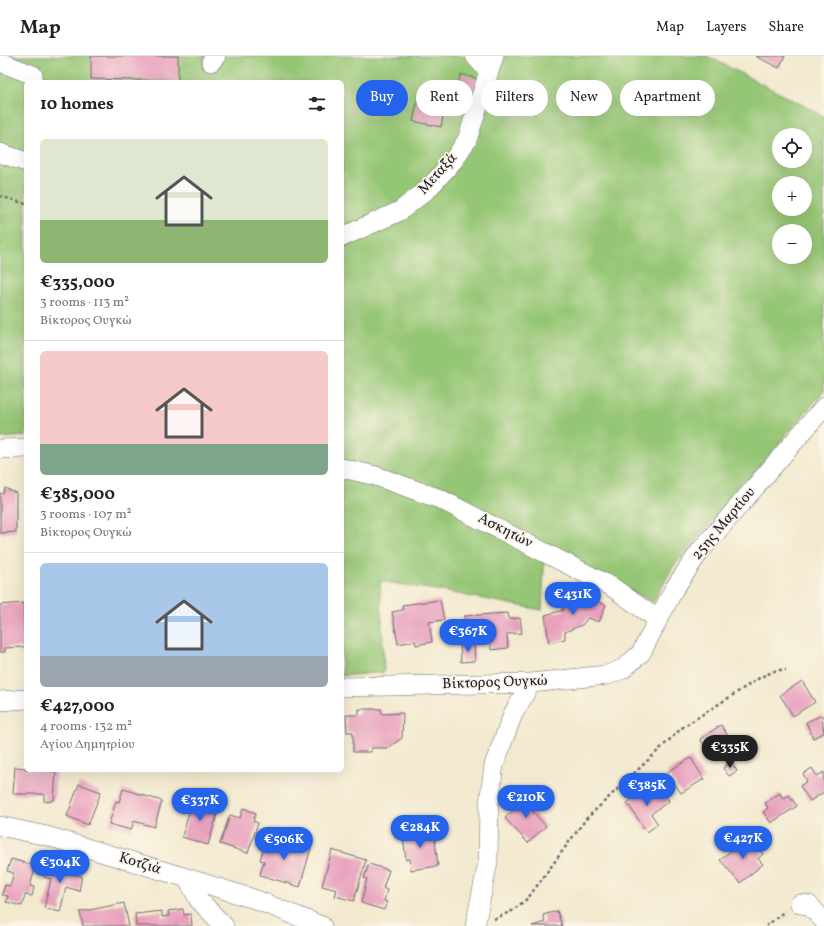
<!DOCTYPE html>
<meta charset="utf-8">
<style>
body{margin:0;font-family:Vollkorn,serif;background:#f2f2f2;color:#222;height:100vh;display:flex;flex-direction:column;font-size:15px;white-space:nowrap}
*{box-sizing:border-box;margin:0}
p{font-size:13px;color:#767676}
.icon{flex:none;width:22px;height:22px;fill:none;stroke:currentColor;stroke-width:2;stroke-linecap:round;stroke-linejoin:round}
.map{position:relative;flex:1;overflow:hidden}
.details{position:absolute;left:24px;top:24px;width:320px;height:692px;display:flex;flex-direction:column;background:#fff;border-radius:6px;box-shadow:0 4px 16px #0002}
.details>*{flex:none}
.guide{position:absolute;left:356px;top:24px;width:380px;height:36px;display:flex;gap:8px}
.buttons{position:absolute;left:772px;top:72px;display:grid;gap:8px}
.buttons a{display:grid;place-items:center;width:40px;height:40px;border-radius:50%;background:#fff;box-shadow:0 4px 16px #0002;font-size:20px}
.price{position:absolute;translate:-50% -34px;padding:0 9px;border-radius:14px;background:#2563eb;color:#fff;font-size:13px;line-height:26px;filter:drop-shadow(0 1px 2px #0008)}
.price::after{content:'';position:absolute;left:50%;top:24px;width:12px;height:9px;margin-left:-6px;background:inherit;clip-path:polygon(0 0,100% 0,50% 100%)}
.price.current{background:#222;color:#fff}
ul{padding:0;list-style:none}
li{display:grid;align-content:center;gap:8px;height:212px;padding:0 16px}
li+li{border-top:1px solid #e0e0e0}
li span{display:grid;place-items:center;height:124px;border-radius:6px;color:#555}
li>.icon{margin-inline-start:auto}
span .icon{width:72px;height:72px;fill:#fffc;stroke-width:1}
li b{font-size:17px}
h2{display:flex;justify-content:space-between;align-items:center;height:48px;padding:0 16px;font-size:17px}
.tag{padding:0 14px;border-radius:18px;background:#fff;box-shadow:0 4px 16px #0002;font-size:14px;line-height:36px}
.tag.current{background:#2563eb;color:#fff}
header{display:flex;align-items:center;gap:24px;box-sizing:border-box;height:56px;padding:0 20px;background:#fff;border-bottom:1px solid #e0e0e0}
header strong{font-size:19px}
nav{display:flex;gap:22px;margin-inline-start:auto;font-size:14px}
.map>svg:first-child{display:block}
.green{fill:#95c675;stroke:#5c7458;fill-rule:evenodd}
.building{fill:#e8a0bd}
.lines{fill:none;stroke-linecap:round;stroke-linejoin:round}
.street-casing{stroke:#6b686e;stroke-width:20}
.path{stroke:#6b686e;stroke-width:2.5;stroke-dasharray:3 3;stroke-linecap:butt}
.street{stroke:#fff;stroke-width:19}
.labels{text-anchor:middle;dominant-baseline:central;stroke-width:3.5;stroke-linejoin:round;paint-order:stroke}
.street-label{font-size:15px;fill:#22223b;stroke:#fcf5e5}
</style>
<header>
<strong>Map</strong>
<nav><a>Map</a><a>Layers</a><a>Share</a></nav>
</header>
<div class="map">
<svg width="824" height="870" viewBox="0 0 824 870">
<rect width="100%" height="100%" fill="#fcf5e5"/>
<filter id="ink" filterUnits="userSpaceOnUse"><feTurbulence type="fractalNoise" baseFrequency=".025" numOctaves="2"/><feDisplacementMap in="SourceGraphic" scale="8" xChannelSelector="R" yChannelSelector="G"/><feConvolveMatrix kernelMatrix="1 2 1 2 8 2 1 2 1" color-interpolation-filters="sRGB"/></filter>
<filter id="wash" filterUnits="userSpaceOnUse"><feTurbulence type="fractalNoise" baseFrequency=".012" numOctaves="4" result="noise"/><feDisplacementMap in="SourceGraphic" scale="16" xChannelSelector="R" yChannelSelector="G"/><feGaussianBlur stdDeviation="0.9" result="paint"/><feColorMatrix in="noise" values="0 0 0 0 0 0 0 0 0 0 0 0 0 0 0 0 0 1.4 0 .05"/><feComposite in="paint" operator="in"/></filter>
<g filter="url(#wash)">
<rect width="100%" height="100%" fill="#f2e9ce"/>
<path class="green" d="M0 0H707L824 60V335L673 511 653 546 545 491 542 554 442 535 380 525 384 616 342 620V26H26V380L0 382ZM779 79H805V105H779ZM779 127H805V153H779ZM779 175H805V201H779Z"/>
<g id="blocks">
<path class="building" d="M91 0H178V25L91 23Z
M755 0H785L779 12Z
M461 18 477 23 473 39 456 34Z
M419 38 446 44 441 71 413 65Z
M5 432 16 437V476L0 477V437L3 438Z
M571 535 606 549 599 566 588 562 582 569 565 576V583L549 587 545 559 564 554 562 547 568 545Z
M440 544 444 564 429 566 432 586 416 589 415 585 398 588 392 556 403 554 402 549Z
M23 547 25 591 5 592V596H0V549Z
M508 557 509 563 520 562 522 577 507 578 508 592 491 594V581L482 582 481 576 466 577 464 560Z
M474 588 475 605 461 606 460 589Z
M802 625 815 646 793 660 780 639Z
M359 653H381L382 658 403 657 402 682 388 692H371V696H353V676H347L346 659H359Z
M822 659 824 677 813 682 806 666Z
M721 669 733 688 712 701 700 683Z
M691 702 704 723 681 737 667 716Z
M731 706 737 715 729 720 723 712Z
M15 711 26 712V714L56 715 54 744 48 746 44 745V738H13Z
M812 712 817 720 824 716V736L810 745 800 730 807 725 803 718Z
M79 728 101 736 88 769 67 760Z
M650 730 658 741 664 737 669 745 651 758 658 768 647 776 627 747Z
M123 733 162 745 154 771 134 765 131 774 109 768 116 745 119 746Z
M780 737 783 743 789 739 797 750 771 767 763 756 768 752 765 747Z
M530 738 541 748 533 756 546 770 528 787 505 762Z
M193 742 210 747V750L219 752 208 789 182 781Z
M243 752 256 757 253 765 258 767 248 797 220 788 230 759 240 762Z
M414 772 415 777 434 775 438 810 411 814 410 803 406 804 402 774Z
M268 777 284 782 281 792 287 794 289 786 311 792 300 831 260 819 264 805 260 804Z
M747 781 763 798 758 803 763 808 740 827 720 804Z
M332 794 366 804 354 845 335 840 337 834 322 830Z
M11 803 36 810 30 830 34 831 32 840 25 839 22 850 6 846 8 840 2 839 5 829 10 830 14 817 7 815Z
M57 804 73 808 71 818 82 820 79 835 66 831 60 856 44 852 51 823 44 821 47 811 55 813Z
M369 808 389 814 383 832 387 834 384 845 387 846 384 854 361 847 367 823 364 822Z
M124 847 129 870H83L80 856Z
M183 853 184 859 191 858 192 870H136L135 858 162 855V861L169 860 168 855Z
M557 855 562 870H532L545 866 543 859Z"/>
</g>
</g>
<g filter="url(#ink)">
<use href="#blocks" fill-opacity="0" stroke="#6b686e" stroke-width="1"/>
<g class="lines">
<defs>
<path id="street" d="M475 0 488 15
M0 6 33 19
M211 6 216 0
M0 97 26 106
M342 181 400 155 428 133 453 105 467 84 494 0
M0 393 26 392
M342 412 376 420 440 443 612 531 657 563
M342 631 531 627 607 619 623 613 641 597 674 533 700 495 824 351
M0 645 26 643
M0 770 47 780 187 822 199 844 224 870
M187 822 254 843 322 870
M800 848 809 849 824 865
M475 870 488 806 489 747 494 709 513 658 531 627"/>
</defs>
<use href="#street" class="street-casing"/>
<path class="path" d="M0 140 26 148
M494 863 512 855 528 842 586 763 683 671 761 621 777 614H786
M766 870 785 855"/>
<use href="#street" class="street"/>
</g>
</g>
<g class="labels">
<g class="street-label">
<text transform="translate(438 118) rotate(-48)">Μεταξά</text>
<text transform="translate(724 468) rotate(-50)">25ης Μαρτίου</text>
<text transform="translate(505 475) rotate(27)">Ασκητών</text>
<text transform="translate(495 627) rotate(-2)">Βίκτορος Ουγκώ</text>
<text transform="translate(140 808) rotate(17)">Κοτζιά</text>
</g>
</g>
</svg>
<div class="buttons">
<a><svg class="icon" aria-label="locate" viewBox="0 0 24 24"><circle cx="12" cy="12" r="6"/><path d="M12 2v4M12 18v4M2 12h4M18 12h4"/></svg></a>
<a>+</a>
<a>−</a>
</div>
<b class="price" style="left:573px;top:560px">€431K</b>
<b class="price" style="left:468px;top:597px">€367K</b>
<b class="price current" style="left:730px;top:713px">€335K</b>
<b class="price" style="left:647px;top:751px">€385K</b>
<b class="price" style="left:526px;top:763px">€210K</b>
<b class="price" style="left:200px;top:766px">€337K</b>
<b class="price" style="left:420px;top:793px">€284K</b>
<b class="price" style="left:743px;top:804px">€427K</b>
<b class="price" style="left:284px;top:805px">€506K</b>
<b class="price" style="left:60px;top:828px">€304K</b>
<div class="guide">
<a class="tag current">Buy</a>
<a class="tag">Rent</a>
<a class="tag">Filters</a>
<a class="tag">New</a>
<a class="tag">Apartment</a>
</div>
<section class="details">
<h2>10 homes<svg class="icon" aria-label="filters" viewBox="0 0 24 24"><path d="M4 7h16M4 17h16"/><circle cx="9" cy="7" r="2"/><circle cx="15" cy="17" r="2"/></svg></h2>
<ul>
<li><span style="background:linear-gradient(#dfe7d0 65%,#8fb573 0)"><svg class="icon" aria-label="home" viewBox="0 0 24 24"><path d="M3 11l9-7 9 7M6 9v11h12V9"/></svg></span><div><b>€335,000</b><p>3 rooms · 113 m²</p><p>Βίκτορος Ουγκώ</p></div></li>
<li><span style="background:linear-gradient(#f6c9c9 75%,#7fa58c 0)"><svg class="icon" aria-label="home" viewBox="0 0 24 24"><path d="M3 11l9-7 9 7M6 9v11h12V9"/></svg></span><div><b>€385,000</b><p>3 rooms · 107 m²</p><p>Βίκτορος Ουγκώ</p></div></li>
<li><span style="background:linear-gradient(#a9c7e8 75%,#9aa5b1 0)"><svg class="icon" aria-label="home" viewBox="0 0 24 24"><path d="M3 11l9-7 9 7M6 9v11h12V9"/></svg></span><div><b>€427,000</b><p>4 rooms · 132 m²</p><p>Αγίου Δημητρίου</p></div></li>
</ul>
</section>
</div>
